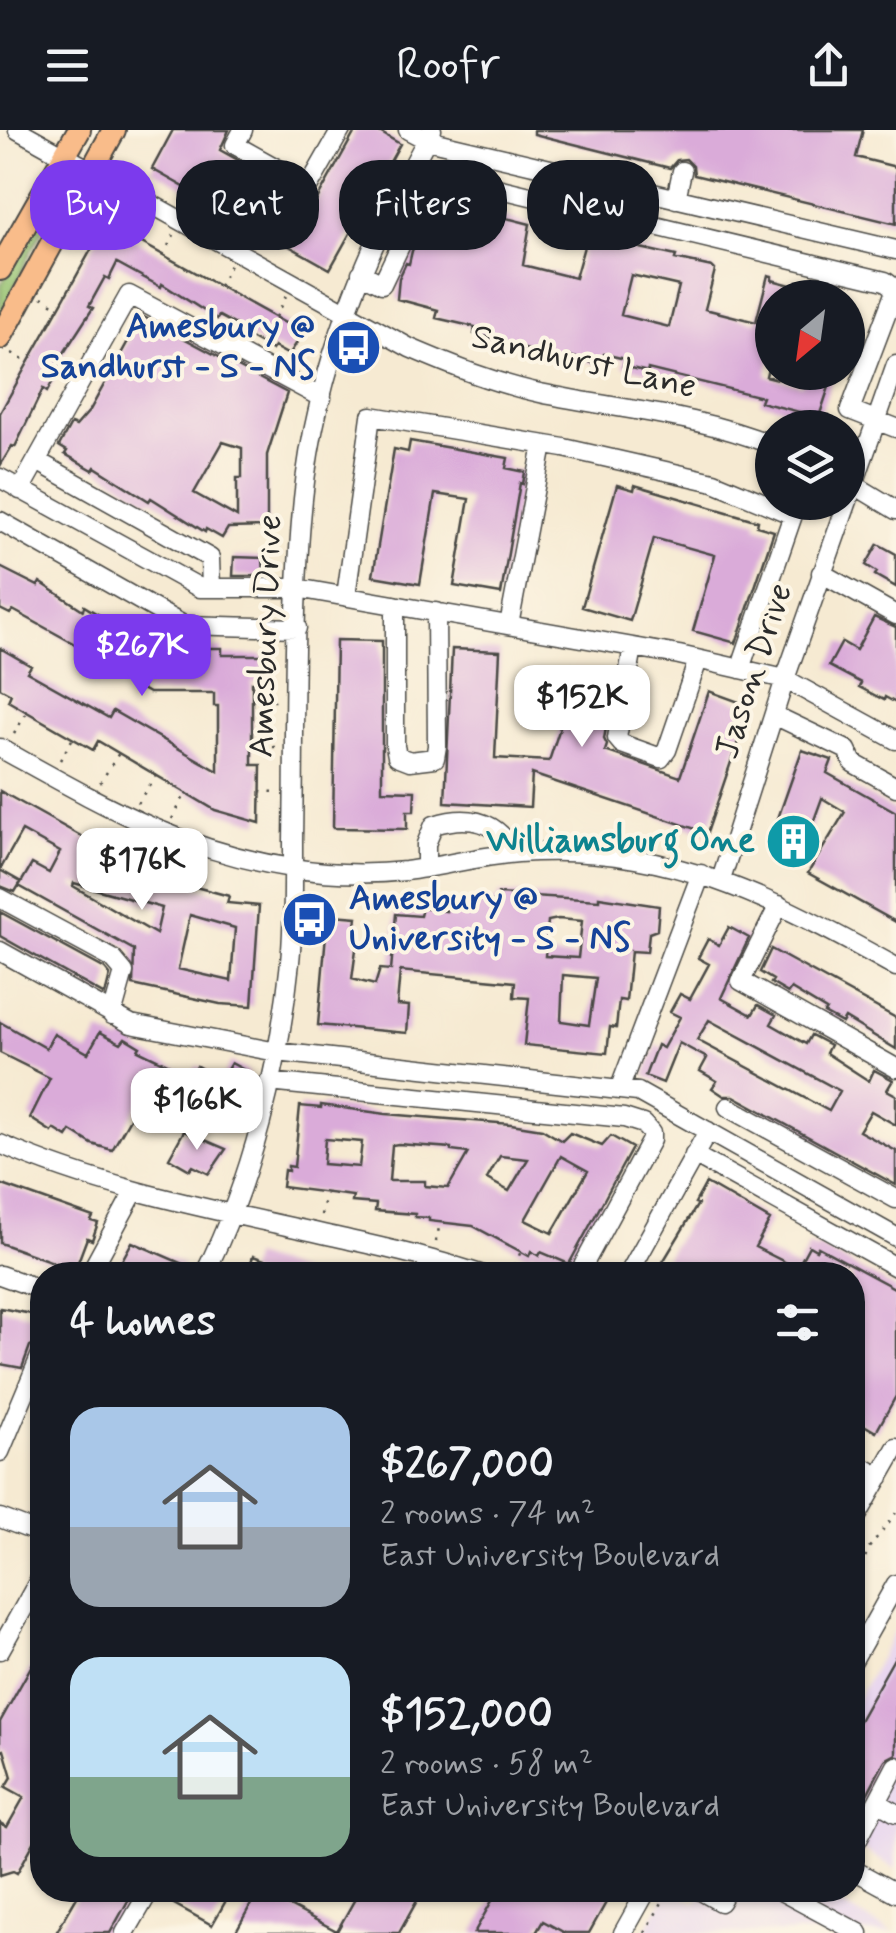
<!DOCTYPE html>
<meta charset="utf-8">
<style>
body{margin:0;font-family:Mynerve,sans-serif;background:#242831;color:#f1f3f6;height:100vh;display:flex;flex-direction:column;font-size:38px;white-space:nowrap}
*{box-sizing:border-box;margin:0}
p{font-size:32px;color:#9ea1a6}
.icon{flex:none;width:55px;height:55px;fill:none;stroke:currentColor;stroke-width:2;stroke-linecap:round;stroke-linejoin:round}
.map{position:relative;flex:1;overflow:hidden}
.details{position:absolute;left:30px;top:1132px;width:835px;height:640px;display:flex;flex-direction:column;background:#171b24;border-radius:40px;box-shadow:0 2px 8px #0004}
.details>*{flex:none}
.top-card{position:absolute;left:30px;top:30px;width:838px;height:90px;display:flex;gap:20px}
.needle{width:65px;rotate:209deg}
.fabs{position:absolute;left:755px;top:150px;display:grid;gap:20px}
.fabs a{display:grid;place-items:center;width:110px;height:110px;border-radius:50%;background:#171b24;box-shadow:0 2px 8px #0004;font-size:50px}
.price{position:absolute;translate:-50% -85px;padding:0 22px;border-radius:20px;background:#fff;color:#222;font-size:32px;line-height:65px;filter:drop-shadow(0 2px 5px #0008)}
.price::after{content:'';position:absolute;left:50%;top:60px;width:30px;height:22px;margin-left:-15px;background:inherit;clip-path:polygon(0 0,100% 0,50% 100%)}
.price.current{background:#7c3aed;color:#fff}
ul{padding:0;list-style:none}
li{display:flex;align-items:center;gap:30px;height:250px;padding:0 40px}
li span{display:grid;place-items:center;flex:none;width:280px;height:200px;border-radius:30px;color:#555}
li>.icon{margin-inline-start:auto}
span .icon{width:120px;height:120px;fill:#fffc;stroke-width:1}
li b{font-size:42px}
h2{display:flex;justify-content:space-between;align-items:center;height:120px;padding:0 40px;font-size:42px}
.chip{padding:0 35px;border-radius:40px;background:#171b24;box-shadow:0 2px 8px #0004;font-size:35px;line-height:90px}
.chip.current{background:#7c3aed;color:#fff}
header{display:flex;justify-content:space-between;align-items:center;height:130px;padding:0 40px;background:#171b24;font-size:45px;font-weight:600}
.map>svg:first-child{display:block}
.built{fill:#e6d3f0}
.green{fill:#96c371;stroke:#60774e;stroke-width:2.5}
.building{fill:#daabd9;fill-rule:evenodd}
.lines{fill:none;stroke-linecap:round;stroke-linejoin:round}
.minor-casing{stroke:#494844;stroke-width:21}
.major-casing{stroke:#494844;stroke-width:26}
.path{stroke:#494844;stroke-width:2.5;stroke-dasharray:2.5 8;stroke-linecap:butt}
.minor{stroke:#fff;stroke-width:18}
.major{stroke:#f9bc8a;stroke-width:22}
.labels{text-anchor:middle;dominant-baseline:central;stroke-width:8;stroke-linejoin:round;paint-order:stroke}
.transit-label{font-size:35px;font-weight:bold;fill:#164399;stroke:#fcf5e5;text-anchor:end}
.street-label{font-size:35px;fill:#2b2b2b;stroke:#fcf5e5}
.culture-label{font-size:35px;font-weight:bold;fill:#0d838f;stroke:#fcf5e5;text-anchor:end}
</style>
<header><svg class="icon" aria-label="menu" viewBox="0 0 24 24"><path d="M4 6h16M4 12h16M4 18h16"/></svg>Roofr<svg class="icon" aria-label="share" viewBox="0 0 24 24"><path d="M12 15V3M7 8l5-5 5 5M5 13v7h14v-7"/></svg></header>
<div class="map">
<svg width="896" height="1803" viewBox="0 0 896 1803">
<rect width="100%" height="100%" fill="#fcf5e5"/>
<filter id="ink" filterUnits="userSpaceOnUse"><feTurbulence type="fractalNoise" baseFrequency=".01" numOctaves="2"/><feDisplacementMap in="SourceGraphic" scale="20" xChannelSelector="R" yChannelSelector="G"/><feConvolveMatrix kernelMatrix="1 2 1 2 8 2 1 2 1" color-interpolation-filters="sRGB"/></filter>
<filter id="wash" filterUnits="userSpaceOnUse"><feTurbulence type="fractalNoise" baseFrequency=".0048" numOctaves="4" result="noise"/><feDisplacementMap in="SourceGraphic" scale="40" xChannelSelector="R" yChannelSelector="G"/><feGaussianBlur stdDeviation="2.25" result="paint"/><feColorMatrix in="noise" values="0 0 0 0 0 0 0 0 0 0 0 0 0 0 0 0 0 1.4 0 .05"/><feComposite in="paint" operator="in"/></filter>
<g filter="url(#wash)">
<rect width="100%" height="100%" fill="#f6ead2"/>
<path class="built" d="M896 1498V1739L853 1714V1577Z
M668 1760 696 1773 703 1760H815L892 1803H644Z"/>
<path class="green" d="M64 48 65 60 31 121 0 193V156L58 51Z"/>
<g id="blocks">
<path class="building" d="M173 0H229L220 20 315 73 356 0H376L400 14 330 139 152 39Z
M534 0H863L856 27 896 37V94L694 45 693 36 686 29 677 30 670 38 534 4Z
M436 70 530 94 523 135 575 148 587 106 676 126 675 129 712 137 715 140 705 179 756 192 768 145 772 146V150L821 163V168H772V221L766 246 802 255 805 242H834L819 287 760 272 762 267 648 239V242L623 236 625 229 604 224 600 235 566 225 565 229 496 212 497 209 474 204 475 197 436 188 438 180 397 169 399 148 406 133 409 134 412 121ZM631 145 679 156 669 197 621 185Z
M106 93 303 203 289 225 274 217 272 220 245 205 247 201 219 186 217 189 162 154 161 157 117 133 109 149 105 147 89 176 93 178 58 232 62 234 47 262 43 259 15 317 12 316 0 336V283Z
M142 186 287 263 267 325V397L228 398 222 408 206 399 205 402 151 368 149 371 95 337 93 340 65 324 67 321 59 316 71 294 76 296 90 280ZM223 312 242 318V348H237V387L194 363Z
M410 311 508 328 506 338 525 342 523 354 520 353 501 464 454 456 469 369 435 364 420 454 373 446 394 319 408 322Z
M617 355 634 360 635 355 758 391 757 396 774 401 736 513 693 501 715 425 654 408 630 491 582 477Z
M878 414 896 424V457L875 445 877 442 866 435Z
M234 427 263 428 264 446H233Z
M0 437 38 456 40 452 83 480 84 476 99 485 97 488 109 495 108 497 160 525H209V518H222V525H262V552H252V635H261L260 693 215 680 98 611 93 620 8 571 11 564 0 558V518L31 536 27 542 109 588 113 581 218 641V576H214V563H149L88 529 91 523 13 480 10 484 0 479Z
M874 487 896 497V573L885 567 884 570 859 557 861 553 829 536 842 512 856 520Z
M336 510 382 511V660L415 661 414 681H407V699L333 698Z
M452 519 500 521 495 628 549 631 579 540 614 552 604 609 607 615 605 621 680 647 709 561 750 576 707 703 532 644 530 677 445 672Z
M802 620 832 630 827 643 896 682V792L808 743 845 682 822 668 797 737 767 720 781 696 776 694Z
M0 661 151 745 229 766 227 773 259 776 252 876 220 874 133 855 134 820 19 756 32 734 49 743 60 722 22 701 0 740 21 752 15 762 0 756ZM74 753 162 778 156 804 73 756ZM190 785 235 798 231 851 178 839Z
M498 764 599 770V767L659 776 657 800 649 803 647 822 631 821 626 871 619 870 616 898 610 897 607 923 524 915 529 868 514 867 515 852 400 841 397 875 409 876 407 903 318 895 326 804 319 803 321 784 357 787 356 796 359 797 352 849 375 855 380 839 391 840 396 784 420 786 422 778 446 781V775L474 778 475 770 498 772ZM558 789 582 791 578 828 545 826 548 791ZM563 845 596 848 589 895 561 891Z
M0 782 105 839 110 845 105 865 0 806Z
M729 797 749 808 721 868 752 885 758 875 776 885 771 894 806 914 811 905 830 915 826 923 869 951 874 940 893 950 887 960 896 965V995L871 981 859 1001 896 1021V1055L734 966H724L712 958 717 951 700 941 707 928 679 913 663 953 645 946 657 915 663 918 680 887 670 882 680 864 690 869 709 834 698 828 708 809 719 815ZM709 890 840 961 829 981 697 910Z
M771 819 896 888V919L845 888 842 893 824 883 826 880 791 859 788 863 771 853 773 850 760 842Z
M0 892 46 918 54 904 88 923 100 902 121 913 125 908 140 917 138 920 192 946 197 936 221 950 231 933 248 942 236 974 240 976 234 988 236 989 231 1000 182 974 186 963 165 950 162 955 152 950 112 1020 92 1014 71 1001 67 1007 54 999 52 1002 30 988 50 948 0 923Z
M321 975 386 984 511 994 542 999 562 1011 570 1003 602 1016 611 1006 632 1018 569 1134 541 1122 539 1126 531 1121 529 1126 473 1096 429 1091V1088L415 1087V1084L375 1081 376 1074 352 1072 353 1066 282 1057 284 1040 288 1041V1036L294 1037 300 976 321 978ZM325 1009 362 1012 359 1037 323 1034ZM398 1014 451 1018V1021L468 1023 448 1058 425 1056V1051H389L392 1015ZM500 1026 528 1029 509 1061 487 1049ZM561 1026 588 1041 552 1103 525 1090Z
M184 1001 226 1019 209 1044 193 1036 190 1040 169 1028Z
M706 1053 770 1090 755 1117 797 1138 809 1116 816 1120 818 1117 896 1159V1266L876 1302 852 1288V1145H655L698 1074 695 1073Z
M0 1054 93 1087 91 1091 98 1093 92 1110 87 1108 75 1140 0 1113Z
M132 1112 183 1134 177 1145H114Z
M253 1126 301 1143V1145H247Z
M0 1178 42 1186 41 1210 30 1216 22 1238 0 1234Z
M42 1517V1698L17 1743 13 1741 0 1745V1693L7 1697 24 1667 6 1657 12 1647 4 1620 0 1621V1592Z
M896 1525V1624L885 1630 864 1670 852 1664V1603Z
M81 1760H134L110 1803H56Z
M182 1760H232L212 1795 174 1774Z
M259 1760 337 1801 360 1760H423L399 1803H235Z
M498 1760H613L589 1803H565L543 1791 536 1803H474Z"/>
</g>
</g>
<g filter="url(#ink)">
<use href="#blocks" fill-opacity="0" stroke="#494844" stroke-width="2.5"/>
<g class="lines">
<defs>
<path id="minor" d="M18 0 410 218C452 236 494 253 540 263 620 280 695 284 772 315
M243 0 235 15 309 56 341 0
M408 0 427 10 896 120
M403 55 416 57 476 53 885 151 893 157 894 164 850 280 896 298
M676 69 682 41
M361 143 382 154 428 57
M37 331 210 428 211 458
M0 348 200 458H297L679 525 785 549 896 610
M848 351 896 380
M20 360 129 165 322 268
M0 391 183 495 297 498
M821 443 896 485
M346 466 371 286 564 318 714 352 793 385 740 539
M395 475V616L397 626 410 631 435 628 437 616 436 482
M509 495 543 315
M633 517 617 608 622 614 661 628 667 620 698 530
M774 585 847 620 853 633 896 657
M0 618C98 672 179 721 292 738 329 744 368 745 406 741 443 736 480 726 518 723 664 712 773 768 896 837
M426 737V714L434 695C469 684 496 690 515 723
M721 750 785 549 896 235
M0 768 113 829 124 842 112 885
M779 775 741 851 896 938
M0 821 131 894 277 922 638 962 896 1107
M269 952 624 988 643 994 651 1003V1010L578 1145
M619 960 701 744
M728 977 896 1069
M0 1014C109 1062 226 1082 341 1108 388 1119 437 1129 483 1145
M694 1025 896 1137
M0 1145 42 1160
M89 1145 134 1062
M204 1145C252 1050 279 938 290 832 294 792 293 751 293 711 295 597 292 482 303 369 316 237 368 115 432 0
M628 1145 708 1001
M0 1322 42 1222
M852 1331 880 1347
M0 1388 42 1404
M852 1395 896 1318
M0 1520 42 1445
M852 1532 896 1454
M877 1672 896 1683
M852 1720 896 1636
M852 1739 896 1763
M699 1760 720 1772 727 1760
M779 1760 859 1803
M125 1803 150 1760
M623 1803 647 1760"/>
<path id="major" d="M0 139 79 0
M0 208 114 0"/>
</defs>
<use href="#minor" class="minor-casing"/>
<use href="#major" class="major-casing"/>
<path class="path" d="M73 112 90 121
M163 125 174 105
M219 156 230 135
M42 167 59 177
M275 187 286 166
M12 223 28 233
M262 527H277
M252 570 276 571
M14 604 27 582
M252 616 275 617
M60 630 73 608
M100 653 119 623
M260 661 275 662
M137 673 157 645
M172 689 186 663
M321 1085 326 1064
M436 1112 440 1093
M511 1145 521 1121
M852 1467 868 1419 896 1383
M645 1803 669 1760"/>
<use href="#minor" class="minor"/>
<use href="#major" class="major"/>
</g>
</g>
<defs>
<symbol id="bus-disc" viewBox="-11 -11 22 22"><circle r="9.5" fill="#1a4fb4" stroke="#fcf5e5"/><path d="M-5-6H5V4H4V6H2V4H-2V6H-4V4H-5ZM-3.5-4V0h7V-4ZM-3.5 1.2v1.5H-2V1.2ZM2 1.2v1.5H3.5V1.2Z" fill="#fff"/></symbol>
<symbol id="building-disc" viewBox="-11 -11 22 22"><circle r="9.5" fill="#0f9aa8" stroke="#fcf5e5"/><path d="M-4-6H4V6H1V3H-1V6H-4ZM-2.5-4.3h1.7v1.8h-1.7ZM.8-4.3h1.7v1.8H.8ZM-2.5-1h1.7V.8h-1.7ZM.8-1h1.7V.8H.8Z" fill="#fff"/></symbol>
</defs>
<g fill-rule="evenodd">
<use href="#bus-disc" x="322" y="186" width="63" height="63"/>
<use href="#building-disc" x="762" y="680" width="63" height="63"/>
<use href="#bus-disc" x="278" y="758" width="63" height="63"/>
</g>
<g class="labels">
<g class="transit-label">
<text x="315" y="197">Amesbury @<tspan x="315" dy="40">Sandhurst - S - NS</tspan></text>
<text x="349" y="769" text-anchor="start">Amesbury @<tspan x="349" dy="40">University - S - NS</tspan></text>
</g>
<g class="street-label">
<text transform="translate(584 232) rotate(13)">Sandhurst Lane</text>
<text transform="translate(266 506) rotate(-88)">Amesbury Drive</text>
<text transform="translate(754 541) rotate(-72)">Jason Drive</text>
</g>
<g class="culture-label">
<text x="755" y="711">Williamsburg One</text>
</g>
</g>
</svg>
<div class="fabs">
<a><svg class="needle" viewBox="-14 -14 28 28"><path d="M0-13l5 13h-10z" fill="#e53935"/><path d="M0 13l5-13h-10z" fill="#9ea1a6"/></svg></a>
<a><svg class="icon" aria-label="layers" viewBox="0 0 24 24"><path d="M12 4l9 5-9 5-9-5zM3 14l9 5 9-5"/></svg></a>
</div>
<b class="price current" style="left:142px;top:569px">$267K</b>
<b class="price" style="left:582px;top:620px">$152K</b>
<b class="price" style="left:142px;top:783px">$176K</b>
<b class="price" style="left:197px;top:1023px">$166K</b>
<div class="top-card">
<a class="chip current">Buy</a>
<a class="chip">Rent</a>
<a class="chip">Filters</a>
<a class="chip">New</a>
</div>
<section class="details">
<h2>4 homes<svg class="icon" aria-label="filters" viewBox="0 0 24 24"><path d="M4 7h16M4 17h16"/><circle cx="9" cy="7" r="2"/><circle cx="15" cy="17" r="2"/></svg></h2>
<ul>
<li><span style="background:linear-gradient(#a9c7e8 60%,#9aa5b1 0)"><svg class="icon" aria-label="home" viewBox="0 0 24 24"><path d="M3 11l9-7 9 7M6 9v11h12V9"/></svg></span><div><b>$267,000</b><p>2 rooms · 74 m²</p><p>East University Boulevard</p></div></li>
<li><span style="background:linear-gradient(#bfe0f5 60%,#7fa58c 0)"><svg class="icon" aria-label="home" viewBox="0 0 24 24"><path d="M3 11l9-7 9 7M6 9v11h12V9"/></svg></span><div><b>$152,000</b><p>2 rooms · 58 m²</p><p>East University Boulevard</p></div></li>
</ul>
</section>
</div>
